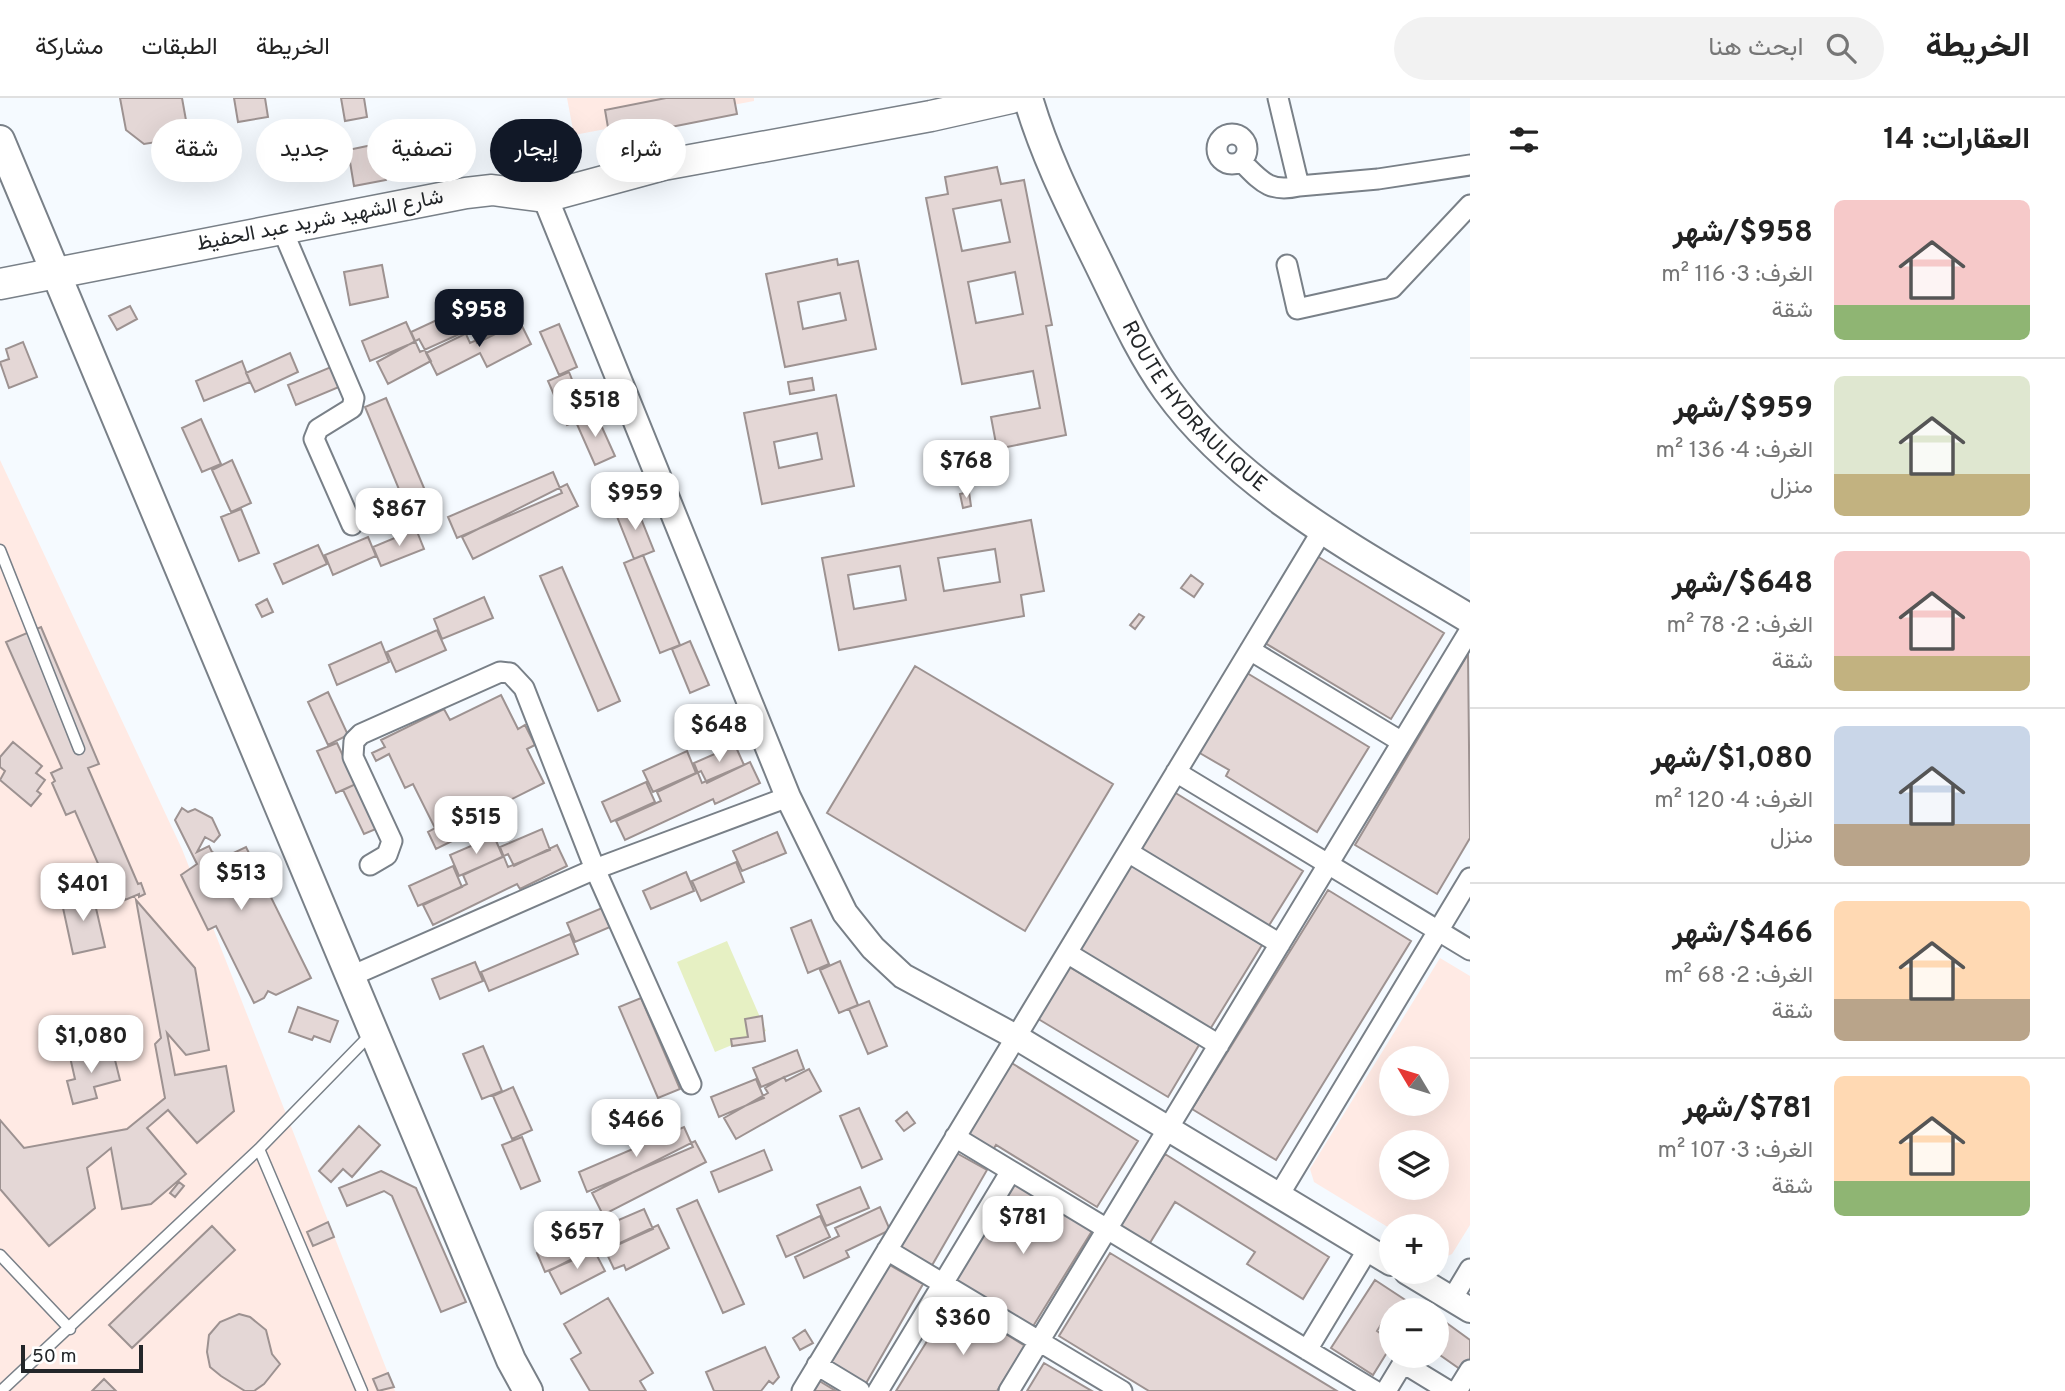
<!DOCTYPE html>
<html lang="ar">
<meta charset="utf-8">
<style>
body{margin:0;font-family:Overpass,Vazirmatn,sans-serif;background:#f2f2f2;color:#222;direction:rtl;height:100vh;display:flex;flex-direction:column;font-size:26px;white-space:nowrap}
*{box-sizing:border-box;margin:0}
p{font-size:23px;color:#767676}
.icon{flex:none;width:38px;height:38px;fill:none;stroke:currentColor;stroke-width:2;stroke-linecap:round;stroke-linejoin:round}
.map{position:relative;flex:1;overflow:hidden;direction:ltr}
.sheet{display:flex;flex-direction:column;background:#fff;width:595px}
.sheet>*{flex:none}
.guide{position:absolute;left:21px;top:21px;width:665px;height:63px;direction:rtl;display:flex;gap:14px}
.needle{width:46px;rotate:308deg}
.fabs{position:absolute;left:1379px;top:948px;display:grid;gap:14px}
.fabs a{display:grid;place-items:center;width:70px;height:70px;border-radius:50%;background:#fff;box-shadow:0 7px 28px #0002;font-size:35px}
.scale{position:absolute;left:21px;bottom:18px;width:122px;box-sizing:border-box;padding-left:7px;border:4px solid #232629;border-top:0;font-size:19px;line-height:24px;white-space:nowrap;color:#232629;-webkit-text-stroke:5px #fff;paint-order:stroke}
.price{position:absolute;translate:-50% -60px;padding:0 16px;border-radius:14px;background:#fff;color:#222;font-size:23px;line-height:46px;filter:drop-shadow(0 2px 4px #0008)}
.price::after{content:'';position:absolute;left:50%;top:42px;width:21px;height:16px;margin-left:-10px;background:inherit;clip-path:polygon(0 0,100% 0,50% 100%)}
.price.current{background:#111827;color:#fff}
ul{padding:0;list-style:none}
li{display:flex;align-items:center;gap:21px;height:175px;padding:0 35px}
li+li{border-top:2px solid #e0e0e0}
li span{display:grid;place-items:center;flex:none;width:196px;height:140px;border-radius:10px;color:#555}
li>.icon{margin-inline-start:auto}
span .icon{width:84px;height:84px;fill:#fffc;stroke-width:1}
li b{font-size:30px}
h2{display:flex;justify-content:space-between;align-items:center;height:84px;padding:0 35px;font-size:30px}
.tag{padding:0 24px;border-radius:32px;background:#fff;box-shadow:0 7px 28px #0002;font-size:24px;line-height:63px}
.tag.current{background:#111827;color:#fff}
header{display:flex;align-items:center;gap:42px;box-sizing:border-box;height:98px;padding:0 35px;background:#fff;border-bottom:2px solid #e0e0e0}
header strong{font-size:33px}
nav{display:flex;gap:38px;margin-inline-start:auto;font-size:24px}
.search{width:490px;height:63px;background:#f2f2f2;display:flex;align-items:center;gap:18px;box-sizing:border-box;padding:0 24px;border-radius:38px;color:#767676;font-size:26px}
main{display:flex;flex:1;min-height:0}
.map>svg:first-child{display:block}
.education{fill:#ffeae4;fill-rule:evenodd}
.green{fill:#e6f0c3}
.building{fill:#e4d7d6;stroke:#9d9291;stroke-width:2;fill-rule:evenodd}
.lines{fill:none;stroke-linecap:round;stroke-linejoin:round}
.service-casing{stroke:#798088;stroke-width:13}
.minor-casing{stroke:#798088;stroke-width:23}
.tertiary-casing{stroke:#798088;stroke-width:28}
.secondary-casing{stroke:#798088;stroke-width:32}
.primary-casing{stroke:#798088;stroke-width:33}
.service{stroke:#fff;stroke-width:10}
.minor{stroke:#fff;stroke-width:19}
.tertiary{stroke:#fff;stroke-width:24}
.secondary{stroke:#fff;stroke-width:28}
.primary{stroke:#fff;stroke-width:30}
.labels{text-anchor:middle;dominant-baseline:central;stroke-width:6;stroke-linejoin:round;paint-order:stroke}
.street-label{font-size:21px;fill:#232629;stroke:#fff}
</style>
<header>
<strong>الخريطة</strong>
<div class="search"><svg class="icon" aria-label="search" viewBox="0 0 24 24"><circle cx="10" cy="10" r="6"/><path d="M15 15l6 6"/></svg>ابحث هنا</div>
<nav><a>الخريطة</a><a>الطبقات</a><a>مشاركة</a></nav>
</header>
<main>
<section class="sheet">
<h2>العقارات: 14<svg class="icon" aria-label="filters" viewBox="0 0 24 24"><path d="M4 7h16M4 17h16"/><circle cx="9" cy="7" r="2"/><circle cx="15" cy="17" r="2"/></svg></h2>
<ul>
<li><span style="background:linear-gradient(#f6c9c9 75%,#8fb573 0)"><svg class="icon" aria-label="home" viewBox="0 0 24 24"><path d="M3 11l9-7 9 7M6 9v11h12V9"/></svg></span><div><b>$958/شهر</b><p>الغرف: 3 · 116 m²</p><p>شقة</p></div></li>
<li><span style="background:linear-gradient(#dfe7d0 70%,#c2b280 0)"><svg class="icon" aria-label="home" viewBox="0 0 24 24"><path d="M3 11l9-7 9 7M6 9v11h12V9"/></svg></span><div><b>$959/شهر</b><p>الغرف: 4 · 136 m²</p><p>منزل</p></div></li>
<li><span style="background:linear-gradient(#f6c9c9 75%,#c2b280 0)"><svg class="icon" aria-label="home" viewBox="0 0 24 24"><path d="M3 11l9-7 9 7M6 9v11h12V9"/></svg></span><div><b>$648/شهر</b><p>الغرف: 2 · 78 m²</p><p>شقة</p></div></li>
<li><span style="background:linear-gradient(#c9d6e8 70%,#b9a48a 0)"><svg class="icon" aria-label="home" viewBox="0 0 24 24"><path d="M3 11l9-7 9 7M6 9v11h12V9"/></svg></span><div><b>$1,080/شهر</b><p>الغرف: 4 · 120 m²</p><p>منزل</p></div></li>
<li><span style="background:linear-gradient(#ffd9b3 70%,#b9a48a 0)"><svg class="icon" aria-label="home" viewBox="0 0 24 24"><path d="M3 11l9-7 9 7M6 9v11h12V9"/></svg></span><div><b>$466/شهر</b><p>الغرف: 2 · 68 m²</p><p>شقة</p></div></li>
<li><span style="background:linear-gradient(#ffd9b3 75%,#8fb573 0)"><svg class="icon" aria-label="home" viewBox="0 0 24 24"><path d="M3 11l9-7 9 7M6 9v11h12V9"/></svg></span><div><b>$781/شهر</b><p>الغرف: 3 · 107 m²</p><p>شقة</p></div></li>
</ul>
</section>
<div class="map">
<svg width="1470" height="1293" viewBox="0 0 1470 1293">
<rect width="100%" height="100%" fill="#f5faff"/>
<path class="education" d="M567 0H754V3L574 37Z
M0 362 182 751 395 1293H0Z
M1440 860 1470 878V1127L1452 1156 1441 1161 1437 1158V1129L1391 1131 1314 1084 1310 1071ZM1391 961H1437V1006H1391ZM1391 1045H1437V1090H1391Z"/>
<path class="green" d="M727 843 766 933 715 954 677 864Z"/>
<path class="building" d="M120 0H182L189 39 144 46 126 32Z
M234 0H265L268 19 238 24Z
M341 0H364L367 19 345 23Z
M666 0H734L737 16 610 41 605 12Z
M381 39H401V56L381 57Z
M377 46 380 60 407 55 409 72 385 76 386 82 354 88 348 52Z
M997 69 1001 86 1024 82 1052 227 1046 228 1066 337 997 351 991 319 1040 310 1033 273 962 286 926 100 948 96 945 79ZM1001 102 1010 144 962 153 953 111ZM1015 174 1023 216 976 225 968 184Z
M837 161 838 167 858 163 876 251 785 269 766 176ZM840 195 846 222 803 231 798 204Z
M382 167 388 199 350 207 344 174Z
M505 206 514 226 470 245 461 225Z
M130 208 137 221 117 232 109 218Z
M454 214 464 234 420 254 411 234Z
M406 224 415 244 370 263 362 243Z
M520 224 531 246 487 269 480 255 437 277 426 255 471 233 477 245Z
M559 226 577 269 559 277 540 234Z
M419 241 431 263 388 286 377 264Z
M23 244 37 279 9 290 0 264 9 261 6 251Z
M290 255 298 274 255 294 246 275Z
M242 263 250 284 204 303 196 283Z
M331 269 339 289 296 307 288 287Z
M569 274 587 319 567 327 548 283Z
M812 280 814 292 790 296 788 284Z
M836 297 854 388 762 406 744 315ZM817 335 822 361 779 370 774 344Z
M386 300 432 409 410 418 365 309Z
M596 316 615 358 595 367 576 324Z
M201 321 221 366 202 374 182 330Z
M232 362 251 405 231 414 212 372Z
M553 374 562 395 457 440 448 419Z
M567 386 578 408 473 461 462 439Z
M969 394 971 408 963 410 960 396Z
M636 408 654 453 634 461 616 416Z
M241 411 259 455 239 463 221 419Z
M1031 422 1044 493 1021 497 1024 518 839 552 822 460ZM995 451 1000 484 944 493 938 460ZM900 468 906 502 854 511 848 477Z
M416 431 424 451 381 468 373 449Z
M368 439 376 458 333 477 325 457Z
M318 447 327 466 283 486 274 466Z
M1312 455 1444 535 1391 621 1260 542Z
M643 457 680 547 660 555 624 465Z
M562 469 620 603 598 613 540 478Z
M1191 477 1203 486 1194 499 1181 490Z
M484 499 493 520 442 541 434 521Z
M267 501 273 514 262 519 256 507Z
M1139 516 1144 519 1135 531 1130 527Z
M41 529 99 666 88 670 138 786 141 785 145 796 139 799V796L125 802 119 789 110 793 75 713 66 717 52 685 55 683 51 675 62 670 6 544Z
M437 532 446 552 396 574 387 554Z
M690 543 709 587 690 595 672 551Z
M381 544 389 564 337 587 329 567Z
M1468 556 1470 740 1437 796 1355 747Z
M915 568 1113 686 1025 833 827 715Z
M1247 575 1369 649 1317 734 1226 678 1229 672 1198 654Z
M328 594 348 637 328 647 308 604Z
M501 597 518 631 525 627 535 647 527 651 544 685 494 710 499 720 436 751 428 734 435 730 413 686 405 690 389 656 376 663 372 655 385 649 381 642 444 611 450 622Z
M13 644 42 668 36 675 45 682 37 693 41 696 31 708 0 682 5 673 0 669V659Z
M337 645 356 686 336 695 317 653Z
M735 647 744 667 702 685 694 665Z
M687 653 696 675 653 694 643 673Z
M750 664 760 685 715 706 713 701 625 742 616 723 661 703 657 694 701 673 707 685Z
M362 683 383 728 364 736 343 692Z
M646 684 655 704 611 724 602 704Z
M1174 694 1303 773 1268 829 1139 750Z
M182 710 188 714 195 711 212 720 220 737 214 744 205 739 197 754 209 748 212 754 223 760 246 749 311 880 276 897 268 893 264 900 254 905 216 828 208 832 181 777 197 766 175 722Z
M542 731 550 752 508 769 500 749Z
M777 734 786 755 742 773 733 753Z
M494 738 503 759 459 778 450 757Z
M557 747 567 768 520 791 517 786 433 827 423 807 467 786 463 777 508 756 514 768Z
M736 764 744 784 701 803 692 783Z
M1130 766 1262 847 1209 933 1077 852Z
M453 768 462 789 418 808 409 788Z
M686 774 694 793 651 811 643 793Z
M1328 792 1411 843 1276 1062 1192 1011Z
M92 793 105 849 73 856 63 810 70 808 67 799Z
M136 802 195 870 209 952 186 957 167 935 175 977 226 968 234 1013 197 1045 168 1012 147 1030 186 1076 151 1106 122 1111 111 1050 87 1070 95 1110 49 1148 0 1091V1022L24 1050 127 1031 165 1000 155 946 161 940Z
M609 807 617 826 575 844 567 825Z
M811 822 829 866 808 875 791 830Z
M570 836 578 856 489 893 481 874Z
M840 863 858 907 839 915 820 872Z
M475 864 483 883 440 901 432 881Z
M1066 867 1199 947 1168 999 1035 919Z
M641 900 680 991 658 1000 619 909Z
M869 903 887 948 868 956 849 911Z
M298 909 338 923 330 944 314 938 312 942 289 934Z
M762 918 765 943 732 948 731 941 748 939 745 921Z
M483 948 502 993 482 1001 463 956Z
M797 952 804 971 761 989 753 970Z
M93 953 95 959 113 954 120 982 94 989 97 1000 73 1006 67 983 75 981 70 959Z
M1010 964 1138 1043 1097 1109 996 1047 993 1052 966 1036Z
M809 971 821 993 736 1041 724 1020 768 995 765 990 784 979 786 983Z
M756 981 764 1000 719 1019 711 999Z
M513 989 532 1032 512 1041 493 998Z
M859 1010 882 1061 862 1070 840 1018Z
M907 1014 915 1025 904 1033 896 1023Z
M359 1028 380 1047 352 1079 343 1071 331 1084 319 1073Z
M684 1029 693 1049 587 1094 579 1074Z
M522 1039 540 1083 521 1091 502 1047Z
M695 1043 706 1064 603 1117 592 1095Z
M764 1052 772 1072 719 1094 711 1074Z
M951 1052 987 1072 931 1169 896 1148Z
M1165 1056 1329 1159 1303 1201 1247 1166 1255 1154 1175 1104 1148 1148 1119 1130Z
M381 1073 416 1090 466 1204 441 1214 392 1098 384 1093 347 1108 339 1090Z
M179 1084 184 1088 175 1099 170 1095Z
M1014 1086 1092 1133 1032 1230 955 1183Z
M860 1089 869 1110 826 1128 817 1107Z
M697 1102 744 1206 723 1215 677 1111Z
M880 1109 890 1132 846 1153 849 1159 804 1180 795 1159 839 1138 835 1130Z
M644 1111 653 1131 602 1154 593 1133Z
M820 1118 830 1139 786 1159 777 1138Z
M328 1124 334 1139 313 1148 307 1134Z
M658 1127 669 1150 626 1172 624 1167 614 1171 605 1152Z
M212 1128 235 1152 132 1250 109 1227Z
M582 1135 590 1155 545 1174 537 1155Z
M593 1150 605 1173 561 1196 549 1173Z
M1110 1155 1337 1293H1149L1059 1238Z
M886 1165 923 1186 865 1287 828 1265Z
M1375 1182 1419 1211 1391 1213V1227L1384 1222 1377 1233 1391 1243V1248L1373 1277 1331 1250Z
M608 1200 653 1275 640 1283 646 1293H590L571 1261 581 1255 564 1226Z
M947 1211 964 1221 969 1213 1025 1248 997 1293H896Z
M239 1216 250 1219 266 1232 272 1256 280 1266 264 1286 254 1293H245L221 1278 210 1269 207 1254 209 1237 220 1224Z
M1437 1218 1470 1242V1271L1467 1276 1437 1255Z
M805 1232 813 1245 800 1252 793 1240Z
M765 1249 779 1279 773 1286 769 1283 761 1293H714L706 1274Z
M1044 1265 1092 1293H1027Z
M388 1275 394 1289 378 1293 373 1281Z
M104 1281 116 1293H92Z
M816 1281 836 1293H809Z"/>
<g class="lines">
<defs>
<path id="service" d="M0 452 79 651
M259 1051 362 1293
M0 1157 70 1231
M1 1293 259 1051 370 937"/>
<path id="minor" d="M1278 0 1299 88 1378 81 1470 67
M1217 51a15 15 0 1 1 30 0a15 15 0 1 1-30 0Z
M1241 63C1261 83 1269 95 1299 88
M282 131 354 300 352 310 318 331 314 341 352 427
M1287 167 1297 211 1392 190 1470 107
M1250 552 1402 644
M1176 674 1470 852
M1128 754 1280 846
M370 767 387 757 392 743 353 659 354 643 361 636 500 574 510 575 524 590 595 771 691 986
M1067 855 1219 947
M349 879 595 771 788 699
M955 1039 1375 1293
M1279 1097 1470 780
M887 1152 1122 1293
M1452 1201 1470 1171
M1307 1252 1368 1151
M817 1267 860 1293
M802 1293 1322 433
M878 1293 1011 1073
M1009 1293 1470 532
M1386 1293 1403 1265 1449 1293
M1457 1293 1470 1272"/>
<path id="tertiary" d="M545 99 788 699 845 815 873 850 903 878 1016 939 1391 1165
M1407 1174 1470 1212"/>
<g id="secondary">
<path id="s1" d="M1028 0C1044 55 1069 105 1094 156 1117 202 1137 250 1167 292 1240 393 1366 458 1470 521"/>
<path d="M0 42 511 1262 528 1293"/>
</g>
<path id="primary" d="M0 186 466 95 492 92 545 99 663 67 931 18 1011 0"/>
</defs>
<use href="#service" class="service-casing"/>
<use href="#minor" class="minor-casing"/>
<use href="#tertiary" class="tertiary-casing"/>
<use href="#secondary" class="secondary-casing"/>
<use href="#primary" class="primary-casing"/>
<use href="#service" class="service"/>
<use href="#minor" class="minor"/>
<use href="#tertiary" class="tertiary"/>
<use href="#secondary" class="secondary"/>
<use href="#primary" class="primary"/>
</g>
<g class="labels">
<g class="street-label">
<text transform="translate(320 123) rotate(-11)">شارع الشهيد شريد عبد الحفيظ</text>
<text stroke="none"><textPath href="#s1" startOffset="354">ROUTE HYDRAULIQUE</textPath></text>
</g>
</g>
</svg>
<div class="fabs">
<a><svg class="needle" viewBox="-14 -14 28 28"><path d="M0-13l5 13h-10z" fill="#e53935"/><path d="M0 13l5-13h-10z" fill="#767676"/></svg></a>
<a><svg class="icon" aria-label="layers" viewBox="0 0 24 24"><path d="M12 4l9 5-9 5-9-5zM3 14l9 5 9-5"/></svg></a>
<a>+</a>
<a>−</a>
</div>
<div class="scale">50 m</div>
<b class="price current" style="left:479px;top:251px">$958</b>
<b class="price" style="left:595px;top:341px">$518</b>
<b class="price" style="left:966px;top:402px">$768</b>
<b class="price" style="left:635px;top:434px">$959</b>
<b class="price" style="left:399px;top:450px">$867</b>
<b class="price" style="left:719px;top:666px">$648</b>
<b class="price" style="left:476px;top:758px">$515</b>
<b class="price" style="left:241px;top:814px">$513</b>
<b class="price" style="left:83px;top:825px">$401</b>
<b class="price" style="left:91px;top:977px">$1,080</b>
<b class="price" style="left:636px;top:1061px">$466</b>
<b class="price" style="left:1023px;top:1158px">$781</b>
<b class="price" style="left:577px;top:1173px">$657</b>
<b class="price" style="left:963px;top:1259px">$360</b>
<div class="guide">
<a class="tag">شراء</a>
<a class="tag current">إيجار</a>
<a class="tag">تصفية</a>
<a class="tag">جديد</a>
<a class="tag">شقة</a>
</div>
</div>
</main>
